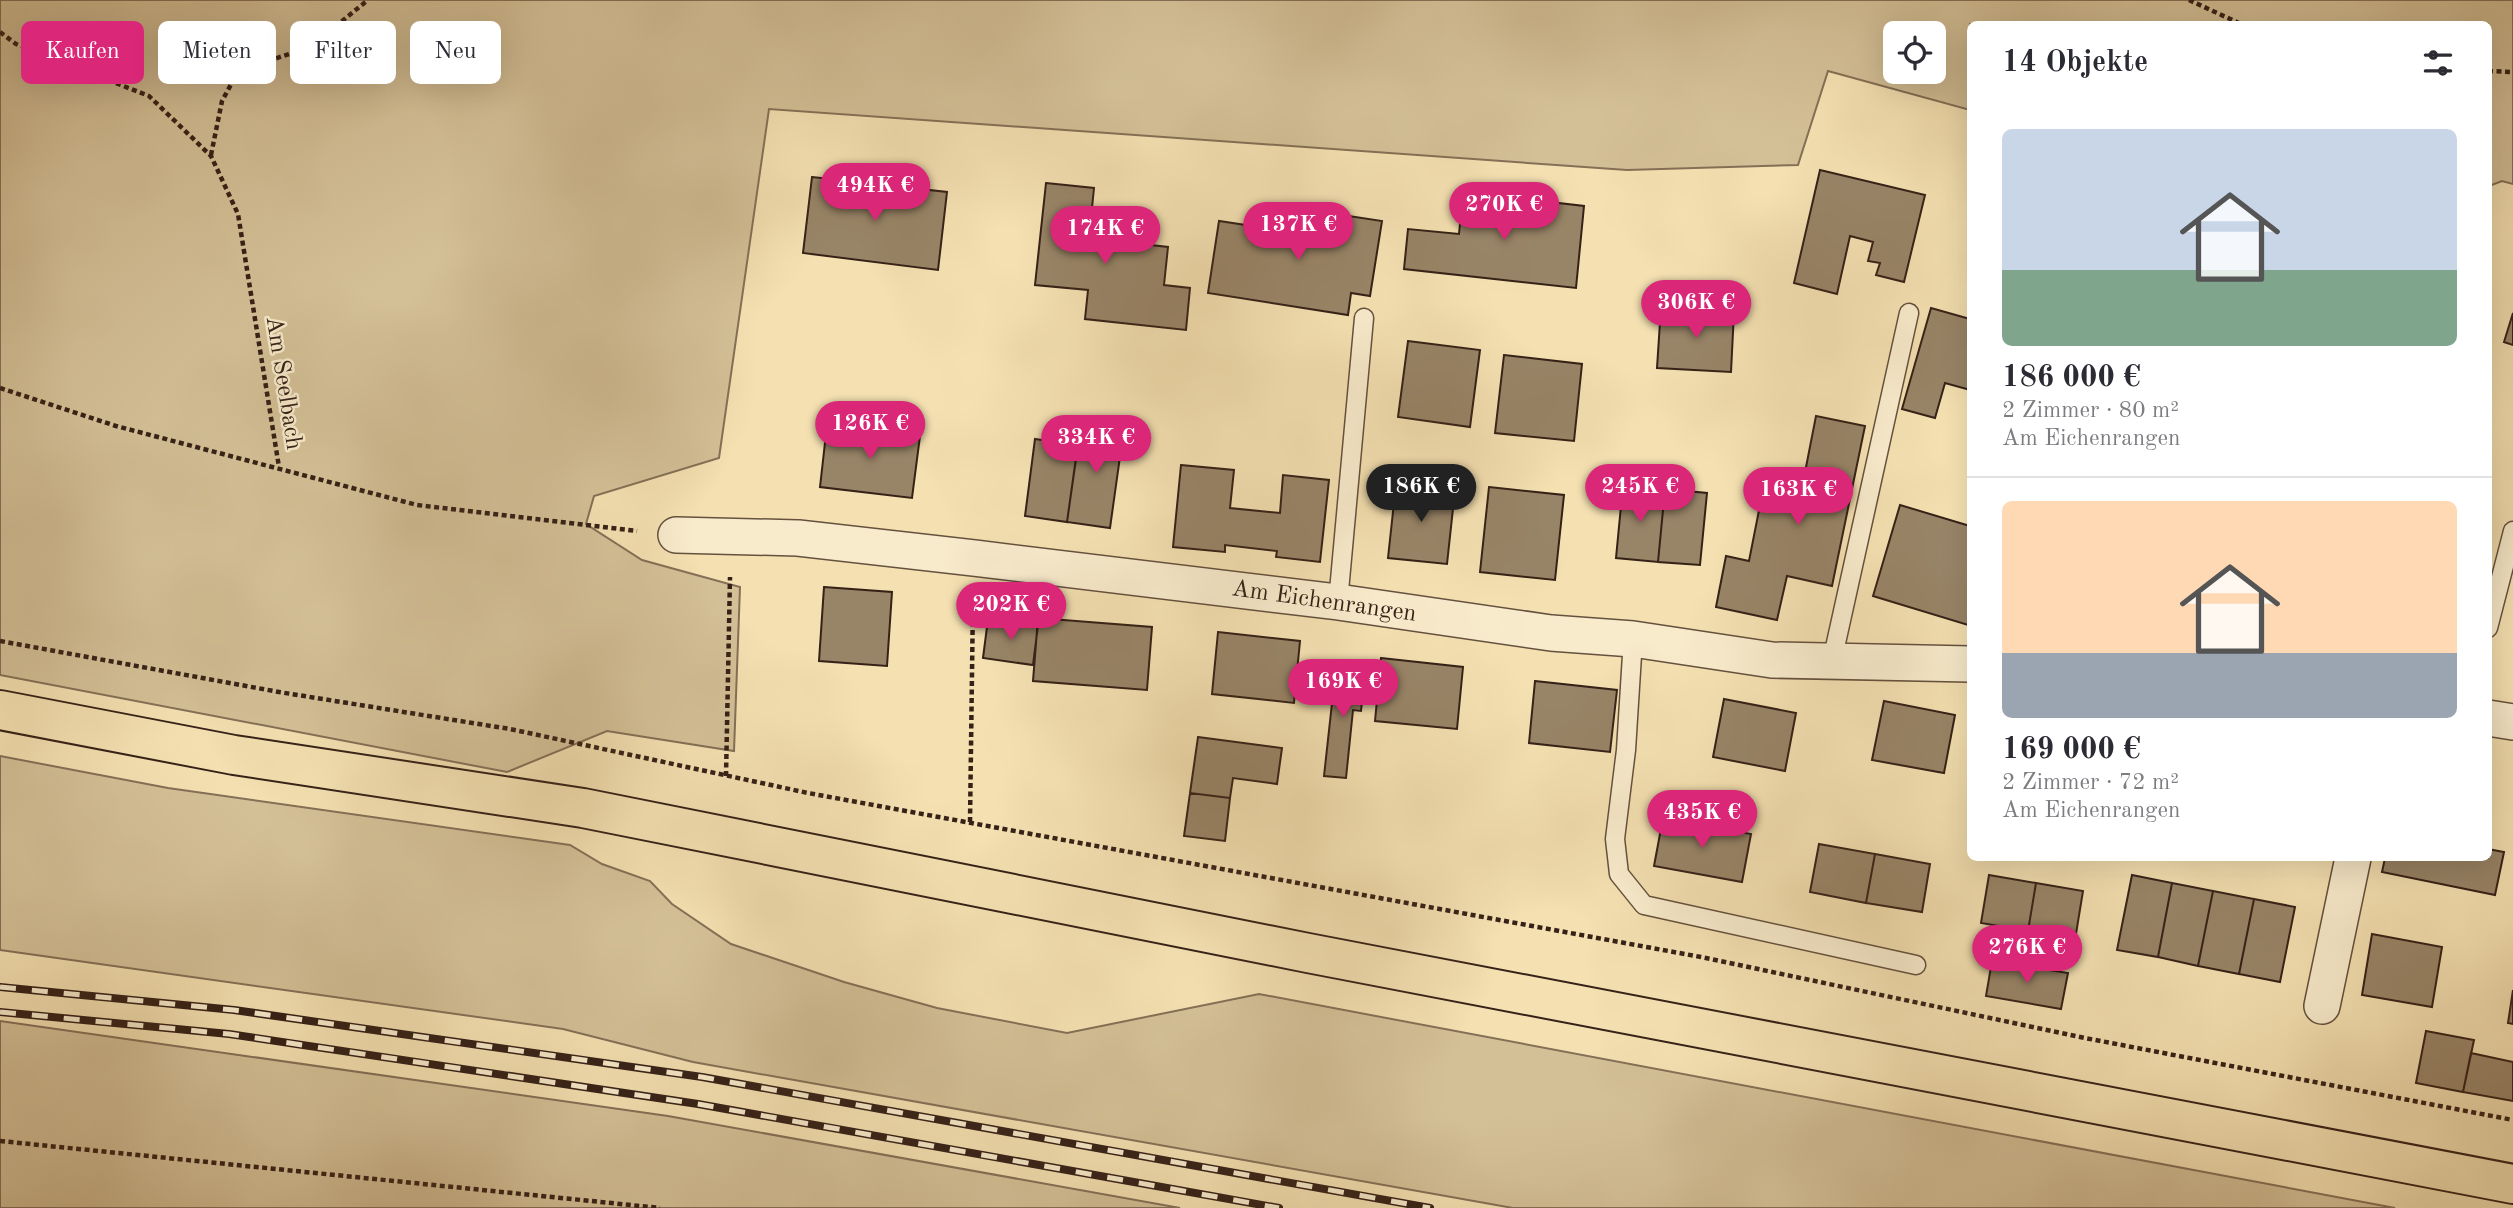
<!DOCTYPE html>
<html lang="de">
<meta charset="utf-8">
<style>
body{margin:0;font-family:"Old Standard TT",serif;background:#f7f7f7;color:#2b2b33;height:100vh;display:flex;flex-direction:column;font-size:26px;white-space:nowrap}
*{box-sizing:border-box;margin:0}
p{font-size:23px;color:#7c7c81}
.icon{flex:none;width:38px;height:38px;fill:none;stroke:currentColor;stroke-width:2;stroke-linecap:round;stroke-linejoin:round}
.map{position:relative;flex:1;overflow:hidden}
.sheet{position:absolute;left:1967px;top:21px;width:525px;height:840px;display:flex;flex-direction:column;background:#fff;border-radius:10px;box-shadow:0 7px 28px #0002}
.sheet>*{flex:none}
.guide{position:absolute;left:21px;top:21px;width:665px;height:63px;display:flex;gap:14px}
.buttons{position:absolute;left:1883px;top:21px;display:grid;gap:14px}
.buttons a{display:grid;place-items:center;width:63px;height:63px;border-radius:10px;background:#fff;box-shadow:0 7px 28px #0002;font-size:35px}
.price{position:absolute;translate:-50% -60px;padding:0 16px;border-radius:24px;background:#db2777;color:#fff;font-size:23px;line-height:46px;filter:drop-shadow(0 2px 4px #0008)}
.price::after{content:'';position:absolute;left:50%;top:42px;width:21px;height:16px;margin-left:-10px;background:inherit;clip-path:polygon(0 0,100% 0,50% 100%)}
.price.selected{background:#222;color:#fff}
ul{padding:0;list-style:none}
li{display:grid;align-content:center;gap:14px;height:371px;padding:0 35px}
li+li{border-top:2px solid #e1e1e2}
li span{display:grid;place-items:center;height:217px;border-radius:10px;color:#555}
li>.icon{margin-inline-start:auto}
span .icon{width:126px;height:126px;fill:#fffc;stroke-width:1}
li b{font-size:30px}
h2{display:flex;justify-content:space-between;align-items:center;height:84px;padding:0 35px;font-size:30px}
.pill{padding:0 24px;border-radius:10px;background:#fff;box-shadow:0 7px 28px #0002;font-size:24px;line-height:63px}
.pill.selected{background:#db2777;color:#fff}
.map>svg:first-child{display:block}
.green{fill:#d4c097;stroke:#847057;stroke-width:2;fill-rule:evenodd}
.building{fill:#988467;stroke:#352117;stroke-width:2}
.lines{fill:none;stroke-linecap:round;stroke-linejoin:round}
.service-casing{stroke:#65513e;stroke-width:21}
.minor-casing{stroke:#65513e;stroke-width:38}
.primary-casing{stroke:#352117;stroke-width:42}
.path{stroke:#352117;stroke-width:4.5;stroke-dasharray:5 3.5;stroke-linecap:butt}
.service{stroke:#f8ebcc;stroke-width:18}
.minor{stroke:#f8ebcc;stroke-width:35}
.primary{stroke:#f4e0b1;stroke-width:38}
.rail-casing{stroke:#352117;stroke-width:8}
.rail{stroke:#f8ebcc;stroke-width:5;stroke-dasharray:16;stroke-linecap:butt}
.labels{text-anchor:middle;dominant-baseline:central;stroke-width:5;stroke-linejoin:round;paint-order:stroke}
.street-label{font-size:24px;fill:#352117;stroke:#f8ebcc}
</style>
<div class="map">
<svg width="2513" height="1208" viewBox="0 0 2513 1208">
<rect width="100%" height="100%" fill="#f4e0b1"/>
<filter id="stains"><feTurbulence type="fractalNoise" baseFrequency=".00286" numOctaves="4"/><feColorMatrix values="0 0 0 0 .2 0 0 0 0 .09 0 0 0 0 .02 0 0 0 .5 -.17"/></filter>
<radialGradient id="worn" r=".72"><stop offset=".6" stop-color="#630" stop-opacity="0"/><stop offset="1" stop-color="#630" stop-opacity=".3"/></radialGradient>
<path class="green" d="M0 0H2513V184L2502 181 2489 186 2488 24H1970V110L1828 71 1798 165 1627 170 769 109 719 458 594 496 586 524 642 560 740 587 734 751 607 731 507 772 0 675ZM1934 33V72H1895V33Z
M0 756 168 788 570 845 602 864 650 881 672 904 731 944 844 982 937 1008 1067 1033 1259 994 2395 1208H1513L693 1062 563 1029 0 950Z
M0 1021 668 1116 1180 1208H0Z"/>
<path class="building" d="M1820 170 1925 195 1904 282 1876 275 1880 263 1868 261 1873 242 1850 236 1837 294 1794 283Z
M812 177 947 192 938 270 803 253Z
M1046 183 1094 188 1089 238 1168 247 1164 285 1190 288 1186 330 1085 319 1088 290 1035 285Z
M1463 192 1584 206 1576 288 1404 269 1408 229 1459 234Z
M1303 209 1382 221 1370 296 1351 293 1348 315 1208 293 1219 221 1299 233Z
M1661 307 1734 312 1731 372 1657 368Z
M1931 308 1970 319V390L1945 383 1935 418 1902 409Z
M2513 313V345L2504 342Z
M1408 341 1480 350 1470 427 1398 417Z
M1504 355 1582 364 1574 441 1495 433Z
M1816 416 1865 426 1832 586 1787 576 1777 620 1716 607 1726 556 1749 561 1762 495 1799 503Z
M1081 422 1124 428 1110 528 1067 522Z
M827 425 920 436 912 498 820 487Z
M1035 439 1078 445 1067 522 1025 516Z
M1181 465 1234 470 1230 508 1280 513 1283 475 1329 480 1320 562 1276 557 1277 551 1225 545V552L1173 547Z
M1396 484 1455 490 1447 564 1388 558Z
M1623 485 1665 489 1658 562 1616 558Z
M1489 487 1564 495 1555 580 1480 572Z
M1665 489 1707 493 1700 565 1658 562Z
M1900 505 1970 526 1968 625 1873 596Z
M824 587 892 592 887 666 819 661Z
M1038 618 1152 627 1147 690 1033 681Z
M988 619 1038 625 1033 665 983 658Z
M1218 632 1300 641 1294 703 1212 694Z
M1381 658 1463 667 1457 729 1375 721Z
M1336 667 1365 671 1361 711 1353 710 1346 778 1324 776Z
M1535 681 1617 690 1610 752 1529 743Z
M1724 699 1796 713 1785 771 1713 757Z
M1884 701 1955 715 1944 773 1872 760Z
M1198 737 1282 748 1277 784 1233 778 1230 798 1190 793Z
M1190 793 1230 798 1225 841 1184 836Z
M1663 818 1751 834 1742 882 1654 866Z
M1819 844 1875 854 1866 903 1810 892Z
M2488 849 2504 852 2495 895 2382 872 2385 858H2488Z
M1875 854 1930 864 1922 912 1866 903Z
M1989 875 2036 883 2028 931 1981 923Z
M2132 875 2172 883 2158 957 2117 950Z
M2036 883 2083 891 2075 940 2028 931Z
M2172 883 2213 891 2198 966 2158 957Z
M2213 891 2254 899 2239 974 2198 966Z
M2254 899 2295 907 2280 982 2239 974Z
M2372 934 2442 947 2432 1007 2362 995Z
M1992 961 2068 973 2061 1009 1986 996Z
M2513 990V1024L2508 1023Z
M2426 1031 2474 1040 2463 1092 2416 1083Z
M2471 1053 2513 1062V1101L2463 1092Z"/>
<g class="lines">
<defs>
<path id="service" d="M1338 602 1364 318
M2488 628 2513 531
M1633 639 1626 750 1615 839 1619 874 1644 905 1916 965
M1832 661 1909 313"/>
<path id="minor" d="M676 535 798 538 974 558 1338 602 1551 633 1633 639 1772 660 1970 664
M2488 718 2513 722
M2322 1006 2353 858"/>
<path id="primary" d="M0 710 234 755 583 808 1308 953 2513 1184"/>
</defs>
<use href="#service" class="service-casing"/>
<use href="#minor" class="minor-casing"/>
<use href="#primary" class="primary-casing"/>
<path class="path" d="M2189 0 2241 24
M0 32 16 44 149 96 211 156 238 214 279 467
M2488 71 2513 72
M211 155 222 101 234 79 256 65 310 47 368 0
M0 388 116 426 417 505 637 531
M0 641 279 692 510 729 808 793 1701 957 2085 1038 2513 1120
M726 776 730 577
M970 822 973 599
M0 1141 660 1208"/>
<use href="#service" class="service"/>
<use href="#minor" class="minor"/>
<use href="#primary" class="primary"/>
<defs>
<path id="rail" d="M0 987 234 1010 702 1077 1430 1208
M0 1012 229 1034 698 1104 1279 1208"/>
</defs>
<use href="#rail" class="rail-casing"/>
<use href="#rail" class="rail"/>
</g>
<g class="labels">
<g class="street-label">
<text transform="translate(283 383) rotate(81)">Am Seelbach</text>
<text transform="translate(1324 602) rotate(8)">Am Eichenrangen</text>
</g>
</g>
<rect width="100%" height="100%" filter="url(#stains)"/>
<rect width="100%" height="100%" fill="url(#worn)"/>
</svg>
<div class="buttons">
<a><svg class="icon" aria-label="locate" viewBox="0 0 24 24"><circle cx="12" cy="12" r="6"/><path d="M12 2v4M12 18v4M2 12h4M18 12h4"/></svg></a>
</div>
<b class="price" style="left:875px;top:223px">494K €</b>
<b class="price" style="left:1504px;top:242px">270K €</b>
<b class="price" style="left:1298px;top:262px">137K €</b>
<b class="price" style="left:1105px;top:266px">174K €</b>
<b class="price" style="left:1696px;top:340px">306K €</b>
<b class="price" style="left:870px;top:461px">126K €</b>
<b class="price" style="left:1096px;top:475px">334K €</b>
<b class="price selected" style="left:1421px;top:524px">186K €</b>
<b class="price" style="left:1640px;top:524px">245K €</b>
<b class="price" style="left:1798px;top:527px">163K €</b>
<b class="price" style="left:1011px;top:642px">202K €</b>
<b class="price" style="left:1343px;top:719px">169K €</b>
<b class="price" style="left:1702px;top:850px">435K €</b>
<b class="price" style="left:2027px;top:985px">276K €</b>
<div class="guide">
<a class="pill selected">Kaufen</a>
<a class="pill">Mieten</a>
<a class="pill">Filter</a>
<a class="pill">Neu</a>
</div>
<section class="sheet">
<h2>14 Objekte<svg class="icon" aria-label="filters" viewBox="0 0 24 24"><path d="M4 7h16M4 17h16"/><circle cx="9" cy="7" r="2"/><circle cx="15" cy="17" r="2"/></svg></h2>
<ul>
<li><span style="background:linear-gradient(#c9d6e8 65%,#7fa58c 0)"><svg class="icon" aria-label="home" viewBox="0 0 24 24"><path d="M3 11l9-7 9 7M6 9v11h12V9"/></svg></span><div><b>186 000 €</b><p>2 Zimmer · 80 m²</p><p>Am Eichenrangen</p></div></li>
<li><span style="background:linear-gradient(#ffd9b3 70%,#9aa5b1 0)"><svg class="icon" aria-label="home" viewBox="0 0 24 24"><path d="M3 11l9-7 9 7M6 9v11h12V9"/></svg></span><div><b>169 000 €</b><p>2 Zimmer · 72 m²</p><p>Am Eichenrangen</p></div></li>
</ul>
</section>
</div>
